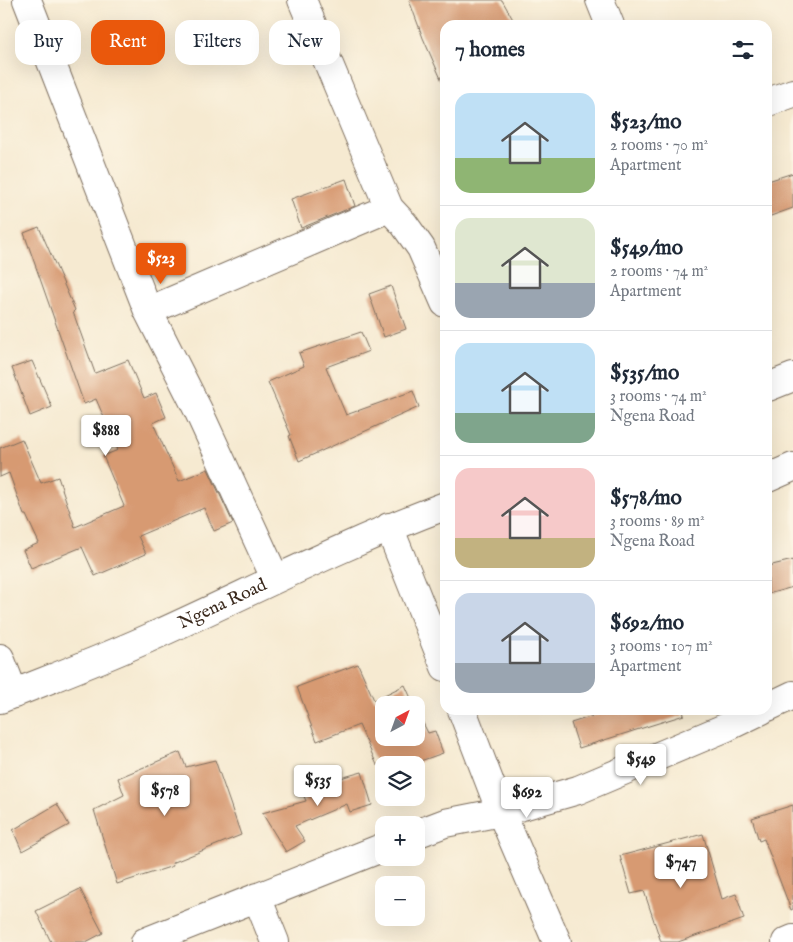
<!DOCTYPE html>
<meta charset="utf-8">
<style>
body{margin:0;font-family:"IM FELL English",serif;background:#f6f6f7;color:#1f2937;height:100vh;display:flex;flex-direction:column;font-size:19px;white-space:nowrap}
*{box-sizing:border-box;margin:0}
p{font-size:16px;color:#747a83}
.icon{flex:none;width:28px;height:28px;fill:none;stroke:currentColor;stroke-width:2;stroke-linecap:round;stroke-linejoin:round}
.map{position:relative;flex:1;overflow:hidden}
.drawer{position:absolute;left:440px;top:20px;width:332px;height:695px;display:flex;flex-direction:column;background:#fff;border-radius:15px;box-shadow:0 5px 20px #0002}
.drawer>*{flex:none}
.guide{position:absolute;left:15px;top:20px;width:350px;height:45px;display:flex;gap:10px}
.needle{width:32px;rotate:41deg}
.controls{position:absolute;left:375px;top:696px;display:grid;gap:10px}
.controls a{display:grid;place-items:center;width:50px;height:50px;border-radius:10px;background:#fff;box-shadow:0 5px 20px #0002;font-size:25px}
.price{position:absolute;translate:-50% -42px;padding:0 11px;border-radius:5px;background:#fff;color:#222;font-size:16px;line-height:32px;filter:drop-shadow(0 1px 2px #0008)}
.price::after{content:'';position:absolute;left:50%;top:30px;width:15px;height:11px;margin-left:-8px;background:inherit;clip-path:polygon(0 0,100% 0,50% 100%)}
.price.selected{background:#ea580c;color:#fff}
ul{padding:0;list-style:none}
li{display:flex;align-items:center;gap:15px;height:125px;padding:0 15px}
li+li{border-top:1px solid #e0e1e3}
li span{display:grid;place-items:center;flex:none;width:140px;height:100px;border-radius:15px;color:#555}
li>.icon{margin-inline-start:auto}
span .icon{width:60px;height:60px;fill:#fffc;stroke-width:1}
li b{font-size:21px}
h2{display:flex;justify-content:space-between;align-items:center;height:60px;padding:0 15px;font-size:21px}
.tag{padding:0 18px;border-radius:15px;background:#fff;box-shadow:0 5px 20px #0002;font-size:18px;line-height:45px}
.tag.selected{background:#ea580c;color:#fff}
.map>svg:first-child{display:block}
.building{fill:#d79a72}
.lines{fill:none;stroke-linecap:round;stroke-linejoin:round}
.street-casing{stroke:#7c6d5d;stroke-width:30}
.secondary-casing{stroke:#7c6d5d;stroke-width:30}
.street{stroke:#fff;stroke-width:28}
.secondary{stroke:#fff;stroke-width:28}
.labels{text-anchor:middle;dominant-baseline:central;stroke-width:5;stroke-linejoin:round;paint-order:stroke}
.street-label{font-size:18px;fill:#3b2a1e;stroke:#fcf5e5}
</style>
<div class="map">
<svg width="793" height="942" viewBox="0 0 793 942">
<rect width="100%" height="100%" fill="#fcf5e5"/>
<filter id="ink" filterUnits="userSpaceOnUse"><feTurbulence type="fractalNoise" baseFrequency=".02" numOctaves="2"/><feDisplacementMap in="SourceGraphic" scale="10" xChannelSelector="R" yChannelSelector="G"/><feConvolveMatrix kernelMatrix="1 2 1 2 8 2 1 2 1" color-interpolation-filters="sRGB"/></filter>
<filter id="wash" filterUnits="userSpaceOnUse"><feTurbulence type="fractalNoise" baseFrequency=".0096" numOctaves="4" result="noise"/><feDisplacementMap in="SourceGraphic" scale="20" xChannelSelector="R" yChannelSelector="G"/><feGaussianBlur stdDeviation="1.12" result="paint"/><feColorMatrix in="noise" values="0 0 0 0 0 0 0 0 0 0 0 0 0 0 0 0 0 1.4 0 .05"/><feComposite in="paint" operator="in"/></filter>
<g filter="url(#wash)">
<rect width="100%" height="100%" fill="#f6ead1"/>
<g id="blocks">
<path class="building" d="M409 0H502L516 25H445V88L423 38Z
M793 173V208L768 217V181Z
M346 179 355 206 301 228 291 199Z
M39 227 75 310 73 312 95 373 128 360 144 398 156 393 166 417 153 423 179 481 208 469 233 523 214 531 204 508 138 536 146 554 95 576 82 547 31 568 23 550 39 543 26 515H24L9 473 0 477V448L22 439 41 483 58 477 75 527 124 506 103 456 118 450 96 399 84 404 24 233Z
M391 286 406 329 384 337 369 294Z
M361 332 369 351 326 367 346 415 413 391 419 407 299 461 289 436 291 435 268 382 304 366 299 353Z
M32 361 52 407 30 416 12 368Z
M793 560V587L768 594V566Z
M358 664 374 700 405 685 414 705H384V738H416V709L428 733 435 731 443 753 409 765H377L359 725 317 741 297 687Z
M612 710H683L684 715 579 748 571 723Z
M180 752 186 767 215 760 241 835 172 863 173 866 117 884 94 810 124 795 118 778Z
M362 772 372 805 350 812 347 804 295 826 305 841 286 852 262 813 306 801 301 789Z
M57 804 69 825 22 851 13 830Z
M793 805V909L791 910 764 839 759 841 752 818Z
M703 834 722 899 736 894 744 919 678 942H661L644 891 631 894 620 856Z
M80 889 103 933 86 942H51L36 911Z"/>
</g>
</g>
<g filter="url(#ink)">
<use href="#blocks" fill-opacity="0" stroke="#7c6d5d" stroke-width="1"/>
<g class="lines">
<defs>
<path id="street" d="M27 0 148 311 198 410 275 578
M600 0 610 25
M768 102 793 93
M389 208 404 224 421 248 445 303
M148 311 389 208 302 0
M768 478 793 467
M389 527 445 667
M0 658 14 694
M768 707 793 695
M462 710 501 812 557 942
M416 834 445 823 501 812 578 790 727 727 762 710
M257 897 275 942
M145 942 384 847
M786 942 793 939"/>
<g id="secondary">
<path d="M768 387 793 377"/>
<path id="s1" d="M0 699C52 678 106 658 158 634 253 591 346 543 445 506"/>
</g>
</defs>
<use href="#street" class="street-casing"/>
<use href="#secondary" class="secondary-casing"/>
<use href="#street" class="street"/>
<use href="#secondary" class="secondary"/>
</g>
</g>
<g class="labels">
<g class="street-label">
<text stroke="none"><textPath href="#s1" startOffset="242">Ngena Road</textPath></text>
</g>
</g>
</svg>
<div class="controls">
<a><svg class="needle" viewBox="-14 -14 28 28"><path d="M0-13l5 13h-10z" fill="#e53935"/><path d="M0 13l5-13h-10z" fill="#747a83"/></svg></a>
<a><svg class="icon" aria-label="layers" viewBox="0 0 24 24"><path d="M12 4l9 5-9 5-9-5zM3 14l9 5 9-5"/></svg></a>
<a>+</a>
<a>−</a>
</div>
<b class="price selected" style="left:161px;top:285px">$523</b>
<b class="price" style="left:106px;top:457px">$888</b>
<b class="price" style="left:641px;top:786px">$549</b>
<b class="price" style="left:318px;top:807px">$535</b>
<b class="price" style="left:165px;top:817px">$578</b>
<b class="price" style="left:527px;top:819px">$692</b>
<b class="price" style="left:681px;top:889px">$747</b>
<div class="guide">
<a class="tag">Buy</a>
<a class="tag selected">Rent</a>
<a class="tag">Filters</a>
<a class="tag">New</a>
</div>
<section class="drawer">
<h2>7 homes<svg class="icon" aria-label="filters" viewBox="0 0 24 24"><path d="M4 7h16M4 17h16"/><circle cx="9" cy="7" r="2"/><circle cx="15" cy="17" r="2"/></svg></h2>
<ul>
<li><span style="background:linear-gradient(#bfe0f5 65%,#8fb573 0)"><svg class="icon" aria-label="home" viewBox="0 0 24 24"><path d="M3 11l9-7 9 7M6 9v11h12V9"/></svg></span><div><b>$523/mo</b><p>2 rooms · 70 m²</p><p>Apartment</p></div></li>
<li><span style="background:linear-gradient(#dfe7d0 65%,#9aa5b1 0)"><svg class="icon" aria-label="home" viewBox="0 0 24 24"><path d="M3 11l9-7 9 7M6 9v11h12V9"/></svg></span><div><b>$549/mo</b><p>2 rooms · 74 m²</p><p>Apartment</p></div></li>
<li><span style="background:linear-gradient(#bfe0f5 70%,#7fa58c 0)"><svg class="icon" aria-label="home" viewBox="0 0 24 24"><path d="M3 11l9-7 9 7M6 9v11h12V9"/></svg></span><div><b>$535/mo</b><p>3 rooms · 74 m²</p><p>Ngena Road</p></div></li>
<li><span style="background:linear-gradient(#f6c9c9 70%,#c2b280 0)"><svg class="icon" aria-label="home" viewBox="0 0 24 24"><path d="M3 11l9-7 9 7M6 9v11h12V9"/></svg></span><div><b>$578/mo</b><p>3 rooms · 89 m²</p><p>Ngena Road</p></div></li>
<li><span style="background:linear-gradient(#c9d6e8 70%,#9aa5b1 0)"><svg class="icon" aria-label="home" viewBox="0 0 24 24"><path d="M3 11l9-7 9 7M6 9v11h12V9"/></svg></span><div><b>$692/mo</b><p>3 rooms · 107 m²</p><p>Apartment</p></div></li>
</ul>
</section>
</div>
